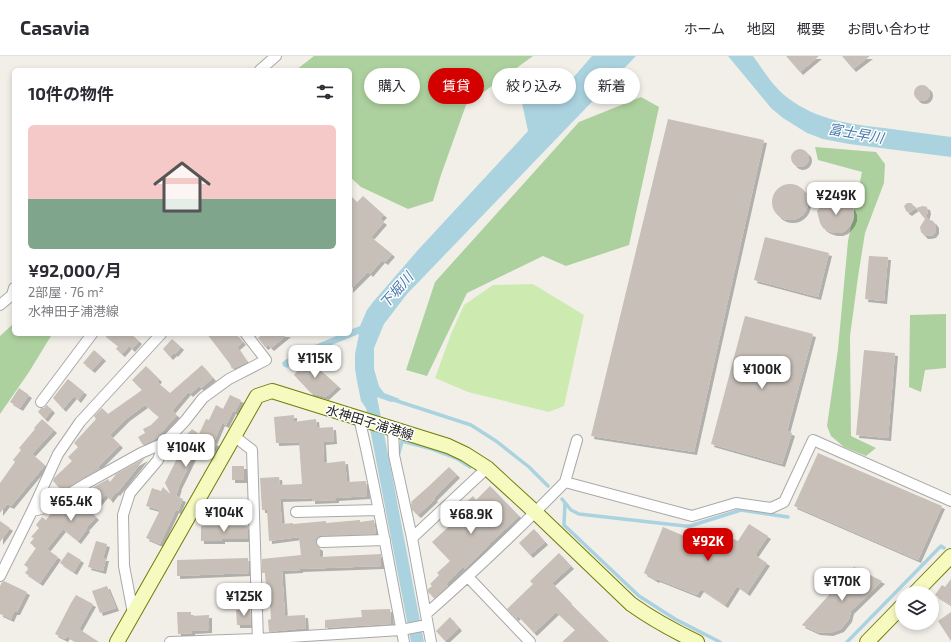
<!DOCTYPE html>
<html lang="ja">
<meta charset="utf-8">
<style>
body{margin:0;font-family:"Exo 2","Noto Sans JP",sans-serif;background:#f2f2f3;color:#2b2b33;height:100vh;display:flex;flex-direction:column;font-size:15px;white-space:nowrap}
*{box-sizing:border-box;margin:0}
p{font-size:13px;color:#7c7c81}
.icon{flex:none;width:22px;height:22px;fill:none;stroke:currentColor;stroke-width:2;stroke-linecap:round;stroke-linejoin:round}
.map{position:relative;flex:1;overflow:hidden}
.panel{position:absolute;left:12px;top:12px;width:340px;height:268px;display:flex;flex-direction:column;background:#fff;border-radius:6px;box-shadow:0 2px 6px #0003}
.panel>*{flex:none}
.top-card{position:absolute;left:364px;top:12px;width:380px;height:36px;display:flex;gap:8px}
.tools{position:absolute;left:895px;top:530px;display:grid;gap:8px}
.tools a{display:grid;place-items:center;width:44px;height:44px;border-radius:50%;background:#fff;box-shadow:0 2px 6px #0003;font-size:20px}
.price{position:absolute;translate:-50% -34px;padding:0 9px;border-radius:8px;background:#fff;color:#222;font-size:13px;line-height:26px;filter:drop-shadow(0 1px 2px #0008)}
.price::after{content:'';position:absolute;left:50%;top:24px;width:12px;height:9px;margin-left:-6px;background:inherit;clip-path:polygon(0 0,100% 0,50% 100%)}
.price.active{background:#d40000;color:#fff}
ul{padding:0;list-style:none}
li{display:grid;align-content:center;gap:8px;height:212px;padding:0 16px}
li span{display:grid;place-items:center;height:124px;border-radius:6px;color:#555}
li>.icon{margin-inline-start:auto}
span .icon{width:72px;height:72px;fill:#fffc;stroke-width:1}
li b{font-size:17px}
h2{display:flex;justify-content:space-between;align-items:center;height:48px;padding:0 16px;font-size:17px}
.tag{padding:0 14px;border-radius:18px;background:#fff;box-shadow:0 2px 6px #0003;font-size:14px;line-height:36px}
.tag.active{background:#d40000;color:#fff}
header{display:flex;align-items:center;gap:24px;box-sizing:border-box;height:56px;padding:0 20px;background:#fff;border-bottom:1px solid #e1e1e2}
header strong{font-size:19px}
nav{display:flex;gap:22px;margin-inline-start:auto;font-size:14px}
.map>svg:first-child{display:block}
.grass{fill:#cdebb0}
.forest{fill:#add19e}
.water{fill:#aad3df}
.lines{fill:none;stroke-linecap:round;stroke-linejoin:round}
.stream{stroke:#aad3df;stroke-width:3.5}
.building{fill:#c7bfb8;filter:url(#shadow)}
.minor-casing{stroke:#a9a9a9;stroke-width:12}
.secondary-casing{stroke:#707d05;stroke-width:16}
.minor{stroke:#fff;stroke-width:10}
.secondary{stroke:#f7fabf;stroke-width:14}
.labels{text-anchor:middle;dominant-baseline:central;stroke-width:3;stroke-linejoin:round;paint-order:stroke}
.street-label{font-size:13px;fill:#222;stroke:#fff}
.water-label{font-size:14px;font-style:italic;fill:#4a7aab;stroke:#fff}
</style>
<header>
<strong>Casavia</strong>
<nav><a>ホーム</a><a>地図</a><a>概要</a><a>お問い合わせ</a></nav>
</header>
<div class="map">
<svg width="951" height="586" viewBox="0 0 951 586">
<defs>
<filter id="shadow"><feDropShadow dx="3" dy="3" stdDeviation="0" flood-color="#0004"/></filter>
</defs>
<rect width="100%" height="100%" fill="#f2efe9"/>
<path class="grass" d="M533 228 584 259 564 350 549 356 468 336 435 322 451 278 464 249 493 229Z"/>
<path class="forest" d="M314 0H533L466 49 441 119 433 145 408 153 361 131 350 121V14H296Z
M641 41 659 51 629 189 566 210 543 200 467 237 427 320 406 314 435 226 579 66Z
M815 91 876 96 885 108 884 127 865 177 858 221 850 280 851 380 876 392 866 400 844 391 831 380 827 370 838 293 848 185 862 116 818 104Z
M946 258V312L925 314 921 336 909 331 910 259Z
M14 267V278H55L51 280 29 316 0 358V280Z"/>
<path class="water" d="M592 0H636L407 238 384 268 374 292V313L379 330 384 337 400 343 391 346 377 341 424 586H411L366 352 361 345 357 325 355 313V298L359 278 299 302 287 312 283 310 282 307 285 304 308 292 341 278H350V274L360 270 367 254 373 246 418 194 528 75 522 47V42C536 34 546 44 559 38Z
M728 0H753C764 15 773 31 788 42 817 64 849 68 884 72 906 75 929 78 951 81V101L849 88 823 83 807 77 783 62 771 52Z"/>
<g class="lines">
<path class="stream" d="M391 343 471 369 496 385 529 411 548 430
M399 397 402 385 432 393 456 402 470 411
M562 443 571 454 579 458 685 470H690L741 454 788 461
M565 447 564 469 639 540 675 563 720 586
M847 586 941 490 944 492"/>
</g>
<path class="building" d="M786 0H819L800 16Z
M842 0H870L853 13Z
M914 37a8 8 0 1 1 16 0a8 8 0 1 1-16 0Z
M668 63 764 84 694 396 591 380Z
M791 102a9 9 0 1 1 18 0a9 9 0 1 1-18 0Z
M772 146a18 18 0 1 1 36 0a18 18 0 1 1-36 0Z
M350 139 357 146 363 140 384 159 380 163 384 166 371 181 392 198 385 206 382 204 370 218 368 216 350 234Z
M838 142 843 144 848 147 852 151 854 156V162L852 167 849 171 845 175 840 177H834L828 175 823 172 820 167 817 155 826 145 832 143Z
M907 147H911L916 152 923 150 927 151 928 155 926 162 933 165 936 169V175L933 179 928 180H925L921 176 920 171 925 163 916 152 909 157 906 155 904 150Z
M765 181 829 197 818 241 754 224Z
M869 200 888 201 884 245 865 243Z
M745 260 813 278 787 375 792 377 782 408 711 388Z
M103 278H131L139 285 132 293 129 290 122 298 116 293 118 290Z
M207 278H236L243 286 237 291 247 306 232 313 230 308Z
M263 278H288L271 292 268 289 265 291 258 282Z
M172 283 181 291 175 298 174 297 170 301 163 293Z
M94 294 103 302 92 314 83 307Z
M864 294 895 297 888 382 856 379Z
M307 302 338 330 326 341 311 337 294 319Z
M202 309 213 322 201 332 199 330 190 338 188 336 172 355 177 359 158 380 159 381 143 389 138 381 145 377 143 373 151 369 159 361 145 349 127 362 110 379 120 389 98 411 100 413 62 435 53 425 54 422 72 405 68 401 78 391 74 387 96 363 94 360 102 352 108 358 142 334 132 324 146 310 159 323 157 326 170 337Z
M68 323 84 336 78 344 74 340 63 353 53 342Z
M19 332 29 339 20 352 10 346Z
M230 339 241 344 235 356 233 355 226 369 222 367 214 386 217 388 211 395 197 393 178 432 179 431 176 440 183 443 178 455 176 454 160 488 146 482 160 454 146 450 152 432 161 435 163 431 170 438V437L165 427 183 390 179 387 192 373 199 378 206 363 209 364 216 349 223 353Z
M47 349 52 354 45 363 38 356 41 352H44Z
M294 359V366L316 363 317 372 333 371 334 385 323 386 324 406H326L327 407 345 405 347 426 366 425 367 440 336 442V444L312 445V442L280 443 282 468 293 467V468L326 465V467L360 464V466L374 464 376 478 322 480H319L316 483V487L317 490 320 492V501L381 498V510L300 513V514L282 515 285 560 305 559 306 572 269 576 268 564 271 563 269 531H266L265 517H262V503L301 499 299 481 269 485 267 454H262L260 422 279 421 280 429 302 428 299 386 276 387 274 361Z
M42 363 54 374 32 398 45 409 11 450 7 448 0 457V427L15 406 13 404 21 394 19 392 35 373 34 372Z
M818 397 942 450 918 504 794 450Z
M145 402 117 437 116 436 110 444 106 438 91 456 96 461 86 472 87 473 78 485 63 473 47 493 58 501 40 527 25 517 29 512 24 509 36 492 30 487 34 482 31 481 39 472 36 469 42 461 46 464 52 456 53 455 56 457 61 450 108 423 110 426 116 418Z
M232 410H244V424H232Z
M449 411 457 419 434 442 435 443 418 459 412 454 411 448 412 447 411 446 430 429Z
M490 430 519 460 489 488H490L465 513 463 511 446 528 448 530 434 542 428 536V533L432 530 430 528 439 519 437 517 450 505 432 486 456 464 455 463 463 455 460 452 473 440 476 444Z
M0 465 10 472 0 486Z
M749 468 768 480 755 499 767 507 747 537 737 530 725 549 701 533 697 539 657 523 656 524 644 517 663 471 689 482 692 477H707L722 478 738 485Z
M201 470H248V483H222V485H201Z
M534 473 545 486 530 499 519 487Z
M96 485 107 488 103 502H106L103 515 88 511Z
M68 496 81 504 74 516 60 507Z
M559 497 571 510 552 527 569 545H568L609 586H562L575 574 556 556 534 577 518 560 516 562 507 553 533 528 530 525Z
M248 502 249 517 177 520V504Z
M854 511 882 525 851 555 849 563 841 573 830 577 817 576 802 569Z
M951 523V549L935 539 942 529 945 531Z
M4 525 27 536 17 556H14L11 563 0 558V530L2 526Z
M107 530 116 552 100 557 92 535Z
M76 539 93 548 79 573 99 586H77L67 580 65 583 55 578 71 547Z
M250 553 251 569H237L236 554Z
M390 553 391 568 325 572V564L362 561 361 554Z
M177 556H191V560L209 559V574L192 575V577L178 578Z
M951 556V585L938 565Z
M450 561 459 572 445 585 436 575Z"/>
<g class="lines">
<defs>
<path id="minor" d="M260 14 276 0
M0 249 12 239 14 232
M41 346 92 278
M359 362C377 436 389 511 404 586
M393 373 394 399 412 482 431 586
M234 380 252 394 258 586
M565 426 577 384
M32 455 46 452 87 427 141 397 164 387
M296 456 379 454
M412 482 487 412
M322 486 385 484
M0 520 32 455 58 398 80 366 161 278
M468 521 530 586
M133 557 124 510 123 459 130 437 158 404 164 387 185 365 203 342 229 323 266 304 246 278
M426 558C474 516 520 472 565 426L692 460 736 447 771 452 784 446 813 384 951 445
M170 586 258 583 401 574 427 569"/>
<path id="secondary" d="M915 537 951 500
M117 586 257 340 272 335 448 390 465 398 487 412 535 456 631 548C652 563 674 575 697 586
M867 586 902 550"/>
</defs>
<use href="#minor" class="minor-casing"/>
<use href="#secondary" class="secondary-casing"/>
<use href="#minor" class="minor"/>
<use href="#secondary" class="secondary"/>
</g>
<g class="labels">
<g class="street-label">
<text transform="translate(370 366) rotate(17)">水神田子浦港線</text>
</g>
<g class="water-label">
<text transform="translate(856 77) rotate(10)">富士早川</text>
<text transform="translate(396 234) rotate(-49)">下堀川</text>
</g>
</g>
</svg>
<div class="tools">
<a><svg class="icon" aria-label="layers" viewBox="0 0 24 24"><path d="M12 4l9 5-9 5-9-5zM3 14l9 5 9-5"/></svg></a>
</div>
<b class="price" style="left:836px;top:160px">¥249K</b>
<b class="price" style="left:315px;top:323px">¥115K</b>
<b class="price" style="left:762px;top:334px">¥100K</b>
<b class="price" style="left:186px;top:412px">¥104K</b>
<b class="price" style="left:71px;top:466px">¥65.4K</b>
<b class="price" style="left:224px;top:477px">¥104K</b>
<b class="price" style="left:471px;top:479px">¥68.9K</b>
<b class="price active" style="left:708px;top:506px">¥92K</b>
<b class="price" style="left:842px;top:546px">¥170K</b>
<b class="price" style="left:244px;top:561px">¥125K</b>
<div class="top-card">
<a class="tag">購入</a>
<a class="tag active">賃貸</a>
<a class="tag">絞り込み</a>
<a class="tag">新着</a>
</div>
<section class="panel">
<h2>10件の物件<svg class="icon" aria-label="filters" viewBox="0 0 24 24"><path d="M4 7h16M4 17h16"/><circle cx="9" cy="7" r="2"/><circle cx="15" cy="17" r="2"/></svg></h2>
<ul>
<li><span style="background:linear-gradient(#f6c9c9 60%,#7fa58c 0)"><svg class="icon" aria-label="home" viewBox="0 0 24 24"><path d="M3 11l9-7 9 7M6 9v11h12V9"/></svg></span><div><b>¥92,000/月</b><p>2部屋 · 76 m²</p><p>水神田子浦港線</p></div></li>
</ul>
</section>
</div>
